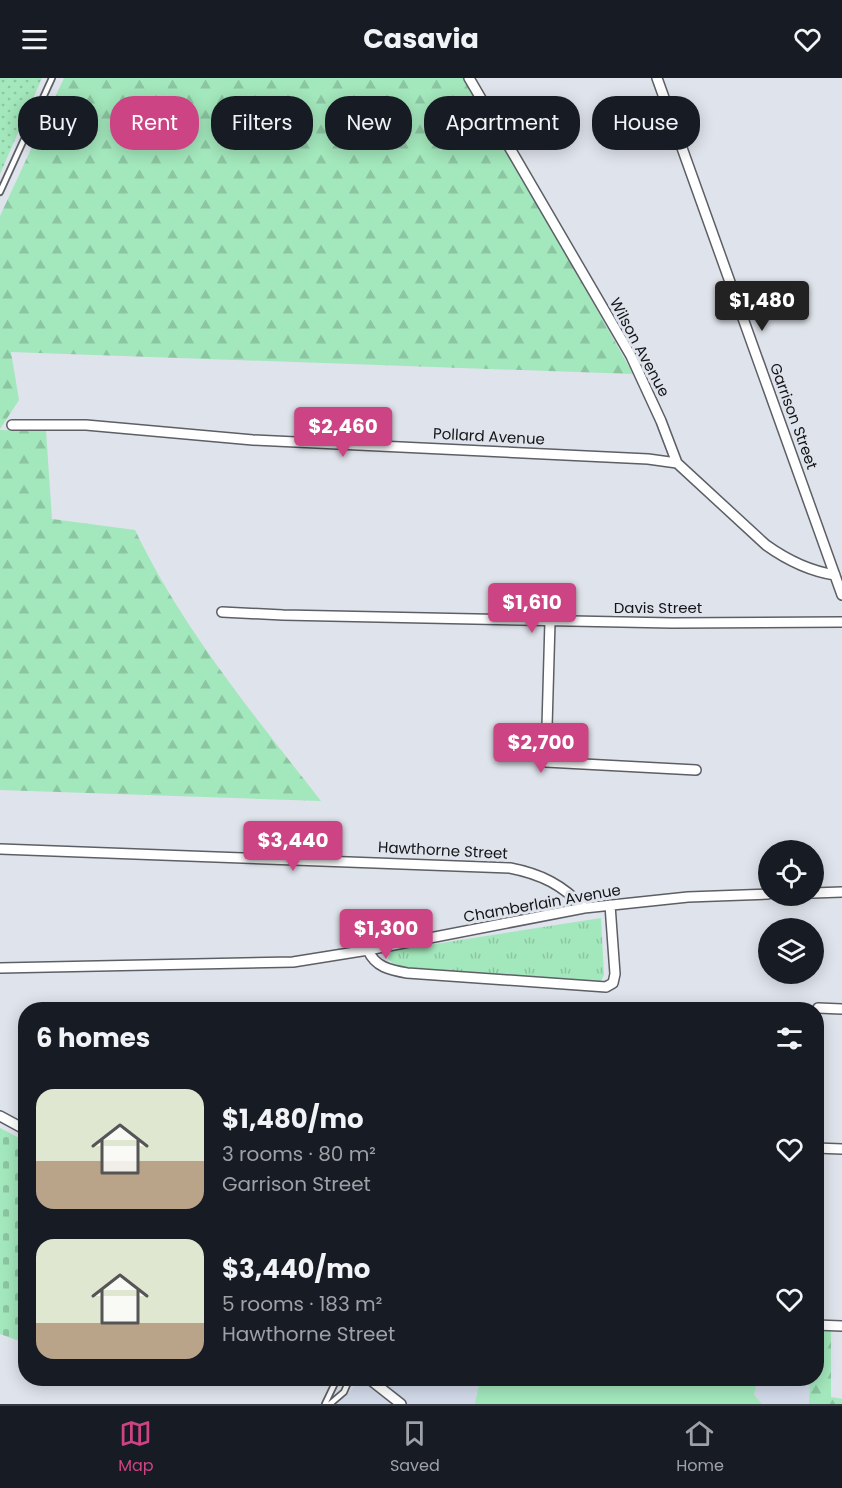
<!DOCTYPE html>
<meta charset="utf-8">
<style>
body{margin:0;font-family:Poppins,sans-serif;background:#242831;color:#f1f3f6;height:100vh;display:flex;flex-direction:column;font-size:22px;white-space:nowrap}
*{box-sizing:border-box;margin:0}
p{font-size:20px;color:#9ea1a6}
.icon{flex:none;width:33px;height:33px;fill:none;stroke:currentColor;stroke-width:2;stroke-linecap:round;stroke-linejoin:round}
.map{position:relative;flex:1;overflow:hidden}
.drawer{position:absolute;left:18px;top:924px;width:806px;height:384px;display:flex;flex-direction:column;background:#171b24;border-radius:24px;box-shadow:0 3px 15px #0003}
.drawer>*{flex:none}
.banner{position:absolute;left:18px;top:18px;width:807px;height:54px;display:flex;gap:12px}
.controls{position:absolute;left:758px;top:762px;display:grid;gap:12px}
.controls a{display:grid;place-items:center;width:66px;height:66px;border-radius:50%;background:#171b24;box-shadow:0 3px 15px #0003;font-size:30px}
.price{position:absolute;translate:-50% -51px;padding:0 14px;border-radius:6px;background:#cc4483;color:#fff;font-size:20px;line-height:39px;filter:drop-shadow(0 2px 3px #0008)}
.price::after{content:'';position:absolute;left:50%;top:36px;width:18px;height:14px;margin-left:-9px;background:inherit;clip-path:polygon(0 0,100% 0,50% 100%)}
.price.active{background:#222;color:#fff}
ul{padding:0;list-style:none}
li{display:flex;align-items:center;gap:18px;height:150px;padding:0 18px}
li span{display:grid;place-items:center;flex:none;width:168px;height:120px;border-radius:18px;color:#555}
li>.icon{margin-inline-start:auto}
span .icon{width:72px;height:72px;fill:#fffc;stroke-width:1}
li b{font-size:26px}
h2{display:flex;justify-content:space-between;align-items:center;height:72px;padding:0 18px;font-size:26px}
.tag{padding:0 21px;border-radius:24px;background:#171b24;box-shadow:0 3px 15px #0003;font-size:21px;line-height:54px}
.tag.active{background:#cc4483;color:#fff}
header{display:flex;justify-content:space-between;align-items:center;height:78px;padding:0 18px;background:#171b24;font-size:27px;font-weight:700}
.dock{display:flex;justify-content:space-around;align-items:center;height:84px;border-top:2px solid #363941;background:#171b24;font-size:16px;color:#9ea1a6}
.dock a{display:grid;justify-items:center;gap:3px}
.dock .active{color:#cc4483}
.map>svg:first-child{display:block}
.built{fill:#d2d9e8}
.grass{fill:url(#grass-dots)}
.forest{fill:url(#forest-firs)}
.cemetery{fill:url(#cemetery-stones)}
.park{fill:url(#park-tufts)}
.garden{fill:#a3e7bc}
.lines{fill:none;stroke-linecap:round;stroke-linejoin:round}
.lane-casing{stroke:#5c5f65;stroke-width:8}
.street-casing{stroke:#5c5f65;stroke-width:12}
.lane{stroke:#fff;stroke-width:4.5}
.street{stroke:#fff;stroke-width:9}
.labels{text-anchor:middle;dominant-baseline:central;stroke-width:6;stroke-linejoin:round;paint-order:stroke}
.street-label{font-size:15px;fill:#131417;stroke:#dfe3eb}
</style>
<header><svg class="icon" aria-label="menu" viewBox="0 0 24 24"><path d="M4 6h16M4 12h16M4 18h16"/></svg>Casavia<svg class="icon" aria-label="heart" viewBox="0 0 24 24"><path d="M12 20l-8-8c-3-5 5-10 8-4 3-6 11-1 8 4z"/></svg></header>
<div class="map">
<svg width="842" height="1326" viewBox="0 0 842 1326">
<defs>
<pattern id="grass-dots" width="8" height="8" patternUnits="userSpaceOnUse" patternTransform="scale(1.5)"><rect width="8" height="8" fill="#a3e7bc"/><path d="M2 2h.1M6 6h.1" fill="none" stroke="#8bc5a1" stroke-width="1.8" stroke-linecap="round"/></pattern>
<pattern id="forest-firs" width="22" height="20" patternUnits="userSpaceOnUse" patternTransform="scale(1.5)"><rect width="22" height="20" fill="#a3e7bc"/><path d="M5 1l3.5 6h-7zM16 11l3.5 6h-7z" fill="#8bc5a1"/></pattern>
<pattern id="cemetery-stones" width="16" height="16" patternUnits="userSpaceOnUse" patternTransform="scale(1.5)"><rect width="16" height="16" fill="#a3e7bc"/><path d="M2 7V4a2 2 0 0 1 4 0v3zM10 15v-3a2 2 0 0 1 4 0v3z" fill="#8bc5a1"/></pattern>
<pattern id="park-tufts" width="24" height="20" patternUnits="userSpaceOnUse" patternTransform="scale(1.5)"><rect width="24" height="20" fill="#a3e7bc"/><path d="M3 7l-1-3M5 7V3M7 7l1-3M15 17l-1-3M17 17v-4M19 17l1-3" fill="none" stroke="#8bc5a1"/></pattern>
</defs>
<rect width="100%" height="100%" fill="#dfe3eb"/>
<path class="built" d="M831 1251V1319L842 1321V1326H337L362 1301 816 1300Z"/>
<path class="grass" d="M0 0H42L0 96Z"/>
<path class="forest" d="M64 0H467L633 296 11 274 19 322 0 351V138Z
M0 352 46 353 52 441 135 452C183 552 254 637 321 723L0 712Z
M816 1251H831V1319L842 1321V1326H809L810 1301 816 1300Z"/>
<path class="cemetery" d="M0 1050 25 1063V1265L0 1256Z"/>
<path class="park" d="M601 840 604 897 601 903 598 904 410 891 394 886 388 881 390 873Z"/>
<path class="garden" d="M480 1301H730L756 1307 754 1317 762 1326H475Z"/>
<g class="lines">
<defs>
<path id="lane" d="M0 114 52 0
M325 1326 335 1305V1300
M330 1326 344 1314 350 1300"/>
<path id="street" d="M469 0 631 278 661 343 677 385 766 467C787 482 809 493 835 497
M657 0 842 517
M12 347H86L253 362 648 381 677 385
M222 534 283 537 672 545 842 544
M550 543 546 684 696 692
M0 771 510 790C541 796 563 807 584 830
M813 815 842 814
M368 872C375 889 390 892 407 895L606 909 613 905 615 896 610 827
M0 890 293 884 368 872 584 830 688 819 768 816
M818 930 842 931
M0 1038 26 1052
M816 1070 842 1071
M816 1247 842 1248
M368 1300 401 1326"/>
</defs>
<use href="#lane" class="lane-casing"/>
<use href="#street" class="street-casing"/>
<use href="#lane" class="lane"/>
<use href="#street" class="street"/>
</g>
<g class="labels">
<g class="street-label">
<text transform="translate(640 269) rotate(62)">Wilson Avenue</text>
<text transform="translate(794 338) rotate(70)">Garrison Street</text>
<text transform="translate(489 358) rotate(3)">Pollard Avenue</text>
<text x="658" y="529">Davis Street</text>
<text transform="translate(443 772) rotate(3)">Hawthorne Street</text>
<text transform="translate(542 825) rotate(-10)">Chamberlain Avenue</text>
</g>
</g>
</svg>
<div class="controls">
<a><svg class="icon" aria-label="locate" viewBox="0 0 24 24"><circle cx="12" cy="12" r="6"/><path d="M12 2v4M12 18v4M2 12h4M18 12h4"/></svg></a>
<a><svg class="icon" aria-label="layers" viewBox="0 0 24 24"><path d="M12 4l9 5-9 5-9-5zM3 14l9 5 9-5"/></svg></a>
</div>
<b class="price active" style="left:762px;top:254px">$1,480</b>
<b class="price" style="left:343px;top:380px">$2,460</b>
<b class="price" style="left:532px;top:556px">$1,610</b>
<b class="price" style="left:541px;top:696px">$2,700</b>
<b class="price" style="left:293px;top:794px">$3,440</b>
<b class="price" style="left:386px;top:882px">$1,300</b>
<div class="banner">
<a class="tag">Buy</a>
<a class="tag active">Rent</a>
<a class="tag">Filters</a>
<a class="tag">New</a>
<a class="tag">Apartment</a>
<a class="tag">House</a>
</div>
<section class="drawer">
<h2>6 homes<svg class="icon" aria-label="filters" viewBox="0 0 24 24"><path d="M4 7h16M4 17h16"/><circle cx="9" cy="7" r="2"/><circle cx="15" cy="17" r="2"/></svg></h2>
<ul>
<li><span style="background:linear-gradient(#dfe7d0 60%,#b9a48a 0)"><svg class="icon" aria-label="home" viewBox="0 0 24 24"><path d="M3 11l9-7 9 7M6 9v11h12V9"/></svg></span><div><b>$1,480/mo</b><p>3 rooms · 80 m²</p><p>Garrison Street</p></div><svg class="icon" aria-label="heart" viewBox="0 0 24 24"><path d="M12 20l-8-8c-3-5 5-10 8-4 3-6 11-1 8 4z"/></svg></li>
<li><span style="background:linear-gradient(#dfe7d0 70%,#b9a48a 0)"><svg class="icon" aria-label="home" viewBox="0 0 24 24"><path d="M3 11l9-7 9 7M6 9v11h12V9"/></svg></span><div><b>$3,440/mo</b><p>5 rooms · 183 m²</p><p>Hawthorne Street</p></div><svg class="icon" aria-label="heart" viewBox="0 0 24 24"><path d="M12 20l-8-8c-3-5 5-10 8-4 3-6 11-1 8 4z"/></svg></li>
</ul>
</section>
</div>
<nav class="dock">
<a class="active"><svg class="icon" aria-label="map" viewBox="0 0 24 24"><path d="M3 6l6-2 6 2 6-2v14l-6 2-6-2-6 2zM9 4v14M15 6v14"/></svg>Map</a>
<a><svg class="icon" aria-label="saved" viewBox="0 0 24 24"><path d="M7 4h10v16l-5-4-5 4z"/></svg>Saved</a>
<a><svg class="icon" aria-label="home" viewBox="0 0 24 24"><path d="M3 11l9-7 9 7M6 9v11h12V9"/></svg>Home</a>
</nav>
